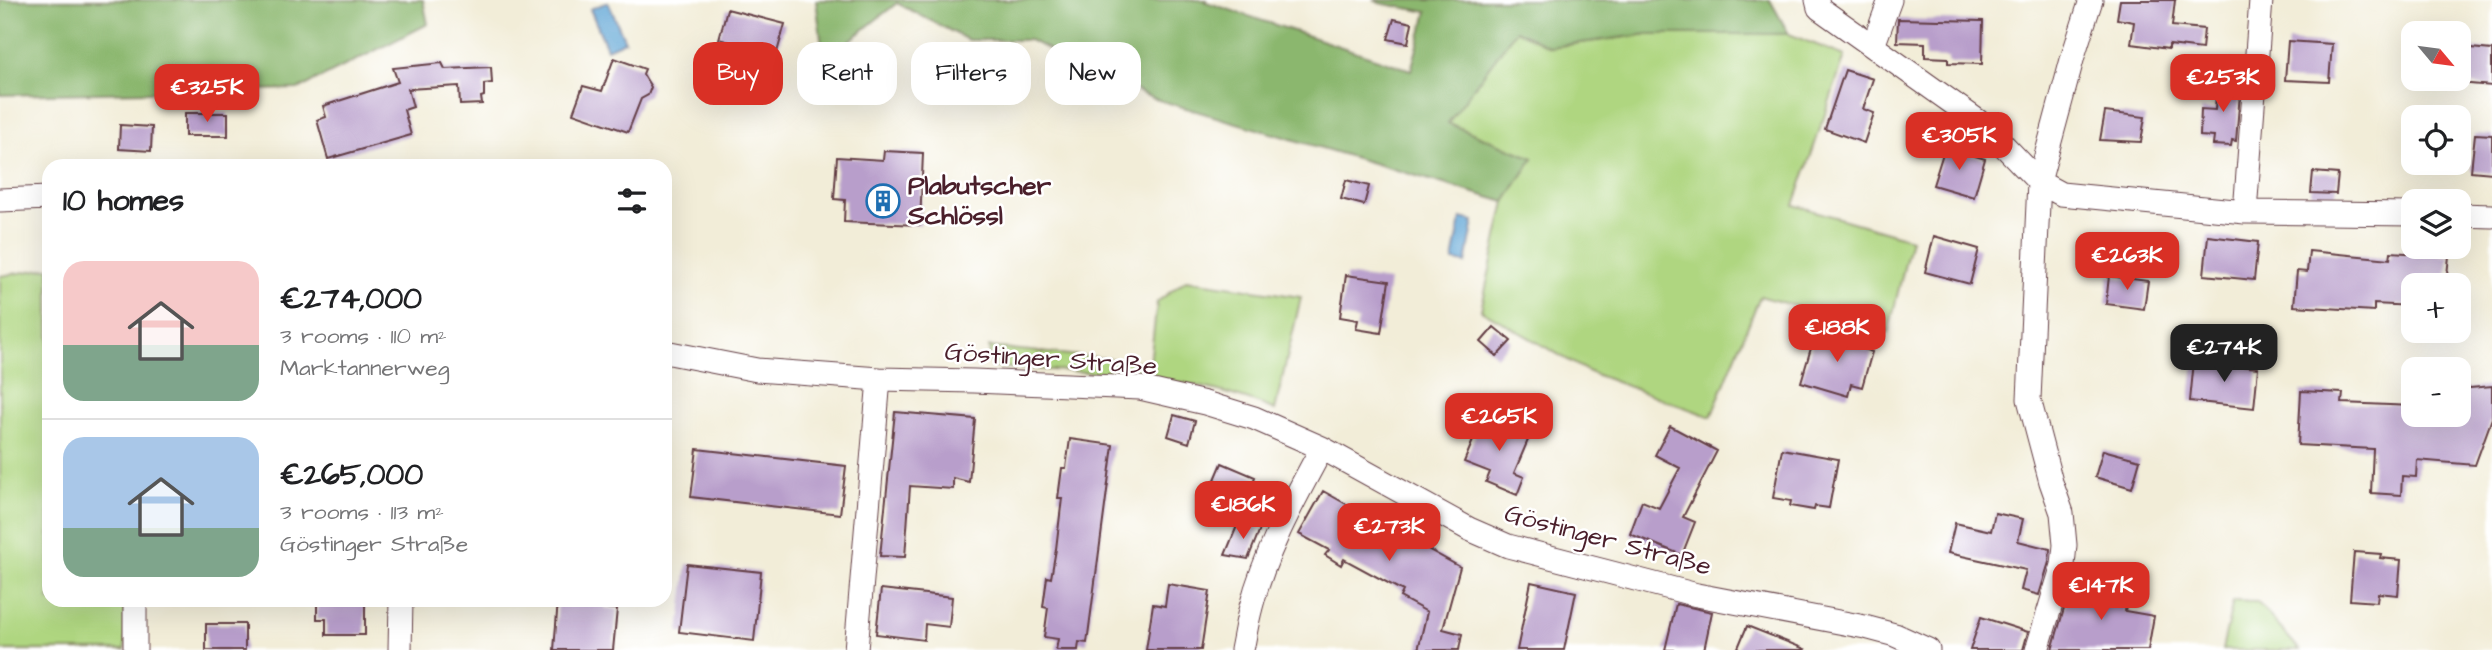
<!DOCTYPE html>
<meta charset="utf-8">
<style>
body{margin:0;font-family:"Architects Daughter",sans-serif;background:#f6f6f6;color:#202124;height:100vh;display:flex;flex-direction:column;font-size:26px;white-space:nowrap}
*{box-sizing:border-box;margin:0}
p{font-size:23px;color:#757577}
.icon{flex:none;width:38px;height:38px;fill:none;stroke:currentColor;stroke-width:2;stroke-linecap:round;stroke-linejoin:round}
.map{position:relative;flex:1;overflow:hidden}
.side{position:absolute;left:42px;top:159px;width:630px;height:448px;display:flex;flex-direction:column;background:#fff;border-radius:21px;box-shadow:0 7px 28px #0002}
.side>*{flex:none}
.banner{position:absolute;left:693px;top:42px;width:665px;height:63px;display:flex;gap:14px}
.needle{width:46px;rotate:119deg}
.fabs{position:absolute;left:2401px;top:21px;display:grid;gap:14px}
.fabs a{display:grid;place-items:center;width:70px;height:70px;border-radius:14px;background:#fff;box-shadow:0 7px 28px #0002;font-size:35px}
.price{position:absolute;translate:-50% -60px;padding:0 16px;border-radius:14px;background:#d93025;color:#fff;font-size:23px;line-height:46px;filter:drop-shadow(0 2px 4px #0008)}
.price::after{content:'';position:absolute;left:50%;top:42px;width:21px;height:16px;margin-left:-10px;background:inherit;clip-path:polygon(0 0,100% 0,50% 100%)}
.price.on{background:#222;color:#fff}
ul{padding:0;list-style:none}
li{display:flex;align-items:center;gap:21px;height:175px;padding:0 21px}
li+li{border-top:2px solid #e0e0e0}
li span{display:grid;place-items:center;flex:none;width:196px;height:140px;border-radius:21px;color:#555}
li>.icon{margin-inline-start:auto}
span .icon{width:84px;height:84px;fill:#fffc;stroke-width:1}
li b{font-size:30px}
h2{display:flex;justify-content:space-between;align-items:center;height:84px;padding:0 21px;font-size:30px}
.chip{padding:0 24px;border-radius:21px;background:#fff;box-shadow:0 7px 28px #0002;font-size:24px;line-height:63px}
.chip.on{background:#d93025;color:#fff}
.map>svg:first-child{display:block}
.green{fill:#afd680;stroke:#7c7a56;stroke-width:2}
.forest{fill:#8bb76e;stroke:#6a6b4c;stroke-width:2}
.water{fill:#5fa5d5;stroke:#546280;stroke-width:2}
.building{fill:#b89ecb}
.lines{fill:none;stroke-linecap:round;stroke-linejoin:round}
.minor-casing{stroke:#633e45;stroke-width:25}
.minor{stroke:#fff;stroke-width:23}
.labels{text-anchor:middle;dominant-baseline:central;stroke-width:5;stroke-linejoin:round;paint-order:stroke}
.poi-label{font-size:26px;font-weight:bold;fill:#4a1f2b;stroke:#fff;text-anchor:start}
.street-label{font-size:26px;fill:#4a1f2b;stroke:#fff}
</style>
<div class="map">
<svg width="2492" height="650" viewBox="0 0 2492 650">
<rect width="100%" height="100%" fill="#fff"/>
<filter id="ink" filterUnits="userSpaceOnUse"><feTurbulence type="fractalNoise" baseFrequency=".0143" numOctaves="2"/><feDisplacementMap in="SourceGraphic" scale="14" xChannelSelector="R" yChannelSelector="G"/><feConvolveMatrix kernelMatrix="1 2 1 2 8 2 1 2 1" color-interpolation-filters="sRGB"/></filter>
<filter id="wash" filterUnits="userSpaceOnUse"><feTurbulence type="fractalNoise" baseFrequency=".00686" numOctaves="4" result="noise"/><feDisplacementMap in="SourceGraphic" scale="28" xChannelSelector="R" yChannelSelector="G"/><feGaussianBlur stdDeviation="1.57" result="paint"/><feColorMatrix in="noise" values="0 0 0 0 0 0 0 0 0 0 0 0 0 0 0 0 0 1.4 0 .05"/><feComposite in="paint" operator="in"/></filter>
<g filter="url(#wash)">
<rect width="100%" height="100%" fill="#f2edd8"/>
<path class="green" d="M1516 30 1550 47 1649 34H1789L1845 56 1794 205 1911 239 1888 333 1760 296 1711 417 1589 372 1481 310 1505 202 1533 158 1447 123Z
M49 268V600H125V650H0V276Z
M1186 280 1301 297 1275 410C1186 372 1086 372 991 367L989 347 1150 363 1157 302Z
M2233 601 2257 602 2300 650H2222Z"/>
<path class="forest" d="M0 0H423L428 24 299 89 0 95Z
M816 0H1207L1206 2 1411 70 1427 12 1379 3 1375 0H1770L1789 34H1649L1550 47 1516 30 1448 123 1533 158 1505 202 1152 98 1029 40H968L897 3 824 61Z"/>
<path class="water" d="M608 2 625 41 607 49 590 9Z
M1461 218 1474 221 1466 263 1453 261Z"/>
<g id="blocks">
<path class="building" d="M2120 0H2175L2172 26 2204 29 2202 49 2169 45V49L2131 44 2134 22 2117 19Z
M727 9 785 24 774 63 731 52 733 43 719 39Z
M1394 19 1412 23 1408 43 1388 39Z
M1898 19 1983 21 1982 64 1948 63V58L1925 57V43L1897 42Z
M2288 41 2332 44 2329 82 2285 80Z
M2459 47 2492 50V86L2459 83Z
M614 58 645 69 643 74 651 87 648 95 641 99 628 132 573 113 583 86 602 91Z
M442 63 445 69 491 67 492 83 484 84V96L481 97 482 104 460 105 459 86 408 89 413 107 404 110 411 135 328 159 317 120 326 117 323 106 398 82 393 68Z
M1845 70 1873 79 1863 109 1874 113 1864 143 1825 129Z
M2217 80 2241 81 2236 141 2232 140 2231 146 2213 145 2214 137 2200 136 2201 109 2215 110Z
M2105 112 2145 117 2141 142 2100 140Z
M185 113H228V136H185Z
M120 125 152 127 151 151 119 149Z
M2475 134 2492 135V173L2471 171Z
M1945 147 1985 159 1974 197 1933 185Z
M884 151 923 153 920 225 844 222 845 200 834 199 837 157 883 160Z
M2313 172 2338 174 2336 194 2311 193Z
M1346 180 1369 186 1364 205 1341 199Z
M1934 236 1979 249 1970 284 1925 272Z
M2208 236 2258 242 2254 280 2204 275Z
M2309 251 2390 259 2391 252 2449 256 2446 285H2413V306L2374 304V311L2294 306 2297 271 2307 272Z
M1346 275 1389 281 1381 333 1356 329 1358 320 1340 317Z
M2109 276 2148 281 2144 309 2106 304Z
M1494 327 1511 341 1497 356 1481 342Z
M1830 332 1859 339 1857 347 1872 352 1862 387 1851 384 1848 396 1801 382 1814 338 1827 341Z
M2194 361 2258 368 2254 408 2190 401Z
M2492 386V418L2475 465 2417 460 2416 477 2402 476 2401 495 2371 493 2373 449 2298 445 2301 391 2343 393 2342 403 2413 406V415H2459V389Z
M895 412 975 419 969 482 953 478V489L910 486 905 557 880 556Z
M1484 414 1531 433 1514 473 1524 477 1517 495 1486 482 1490 472 1464 462Z
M1174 415 1195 421 1189 443 1168 436Z
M1670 426 1717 451 1683 517 1695 522 1682 555 1630 534 1642 501 1659 508 1680 468 1655 455Z
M1070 439 1113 445 1087 643 1079 642 1078 650H1056L1058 639 1044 637 1048 608 1043 607 1047 577 1051 578 1056 549 1062 498H1058L1062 468H1066Z
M697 449 846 466 840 514 691 497Z
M1782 449 1838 459 1829 508 1815 506 1814 510 1790 506 1791 501 1773 498Z
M2103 450 2140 460 2132 488 2095 477Z
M1222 463 1255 477 1242 510 1208 496Z
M1323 491 1355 509 1356 506 1369 514 1368 516 1460 567 1443 629 1462 634 1459 650H1418L1427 612 1400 597 1403 591 1344 559 1341 565 1325 555 1329 550 1299 534Z
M1995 513 2023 519 2018 541 2050 549 2049 562 2039 595 2021 590 2026 570 1948 553 1955 523 1991 531Z
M1239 521 1260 529 1248 559 1225 555Z
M2354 552 2381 554 2380 558 2401 560 2398 595 2378 593 2377 602 2350 600Z
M687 564 761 572 754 641 679 632Z
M1531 582 1576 592 1564 650H1517Z
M1168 584 1210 591 1201 650H1146L1153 604 1165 606Z
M2071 585 2129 591 2125 611 2154 616 2148 650H2052Z
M881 589 952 597 949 627 925 624 924 640 876 634Z
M317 600H365V635H326V619H317Z
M558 600H605V608L617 609 613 650H554Z
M1676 604 1712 612 1704 650H1665Z
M1981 617 2028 632 2023 650H1970Z
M206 624H245V650H206Z
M1747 626 1805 649 1804 650H1737Z"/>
</g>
</g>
<g filter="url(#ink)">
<use href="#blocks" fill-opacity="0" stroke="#633e45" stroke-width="2"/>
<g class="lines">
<defs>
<path id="minor" d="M1817 0 1819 8 1985 126 2039 182 2061 194 2245 212 2413 214
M1873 46 1890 0
M0 200 49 198
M2245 212 2261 0
M2459 215 2492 216
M665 352 757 370 879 379 974 381 1140 388 1205 403 1254 418 1322 448 1469 529 1508 546 1697 595 1865 627 1895 635 1928 650
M135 650V600
M400 650 401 600
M856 650 879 379
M1242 650C1245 636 1247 621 1251 607 1265 552 1295 498 1322 448
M2037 650 2063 565 2065 545 2062 513 2051 482 2029 399 2039 182 2073 56 2091 0"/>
</defs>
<use href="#minor" class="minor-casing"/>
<use href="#minor" class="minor"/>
</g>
</g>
<defs>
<symbol id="building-ring" viewBox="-11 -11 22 22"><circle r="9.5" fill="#fff" stroke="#1f6fb2" stroke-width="1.5"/><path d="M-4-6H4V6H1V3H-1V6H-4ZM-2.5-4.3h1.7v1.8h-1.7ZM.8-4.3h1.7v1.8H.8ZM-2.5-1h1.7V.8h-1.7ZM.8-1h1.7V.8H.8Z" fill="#1f6fb2"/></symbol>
</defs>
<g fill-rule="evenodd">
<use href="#building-ring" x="864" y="182" width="38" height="38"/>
</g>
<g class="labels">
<g class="poi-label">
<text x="908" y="186">Plabutscher<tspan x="908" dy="30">Schlössl</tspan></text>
</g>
<g class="street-label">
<text transform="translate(1051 359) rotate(4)">Göstinger Straße</text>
<text transform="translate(1608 540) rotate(15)">Göstinger Straße</text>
</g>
</g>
</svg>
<div class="fabs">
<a><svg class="needle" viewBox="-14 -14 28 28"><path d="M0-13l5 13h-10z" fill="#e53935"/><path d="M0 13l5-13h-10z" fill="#757577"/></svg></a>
<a><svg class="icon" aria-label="locate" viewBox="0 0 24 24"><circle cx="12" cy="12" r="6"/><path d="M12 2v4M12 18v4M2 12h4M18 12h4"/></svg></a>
<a><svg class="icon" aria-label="layers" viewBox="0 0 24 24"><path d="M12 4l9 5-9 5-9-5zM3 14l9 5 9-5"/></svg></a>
<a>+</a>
<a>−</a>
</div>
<b class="price" style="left:2223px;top:114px">€253K</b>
<b class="price" style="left:207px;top:124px">€325K</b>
<b class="price" style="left:1959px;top:172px">€305K</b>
<b class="price" style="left:2127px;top:292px">€263K</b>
<b class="price" style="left:1837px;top:364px">€188K</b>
<b class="price on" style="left:2224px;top:384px">€274K</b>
<b class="price" style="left:1499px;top:453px">€265K</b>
<b class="price" style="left:1243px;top:541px">€186K</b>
<b class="price" style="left:1389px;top:563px">€273K</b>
<b class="price" style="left:2101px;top:622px">€147K</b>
<div class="banner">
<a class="chip on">Buy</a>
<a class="chip">Rent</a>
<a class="chip">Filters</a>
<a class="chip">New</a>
</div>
<section class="side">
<h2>10 homes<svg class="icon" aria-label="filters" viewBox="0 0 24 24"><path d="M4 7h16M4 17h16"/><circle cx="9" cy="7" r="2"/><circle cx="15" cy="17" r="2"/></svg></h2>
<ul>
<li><span style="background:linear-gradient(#f6c9c9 60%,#7fa58c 0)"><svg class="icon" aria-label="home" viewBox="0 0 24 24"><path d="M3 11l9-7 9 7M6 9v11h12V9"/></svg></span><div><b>€274,000</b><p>3 rooms · 110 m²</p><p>Marktannerweg</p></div></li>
<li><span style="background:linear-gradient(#a9c7e8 65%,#7fa58c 0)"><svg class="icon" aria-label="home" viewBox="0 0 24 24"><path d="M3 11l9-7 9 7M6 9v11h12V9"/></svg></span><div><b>€265,000</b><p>3 rooms · 113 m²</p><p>Göstinger Straße</p></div></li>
</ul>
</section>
</div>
